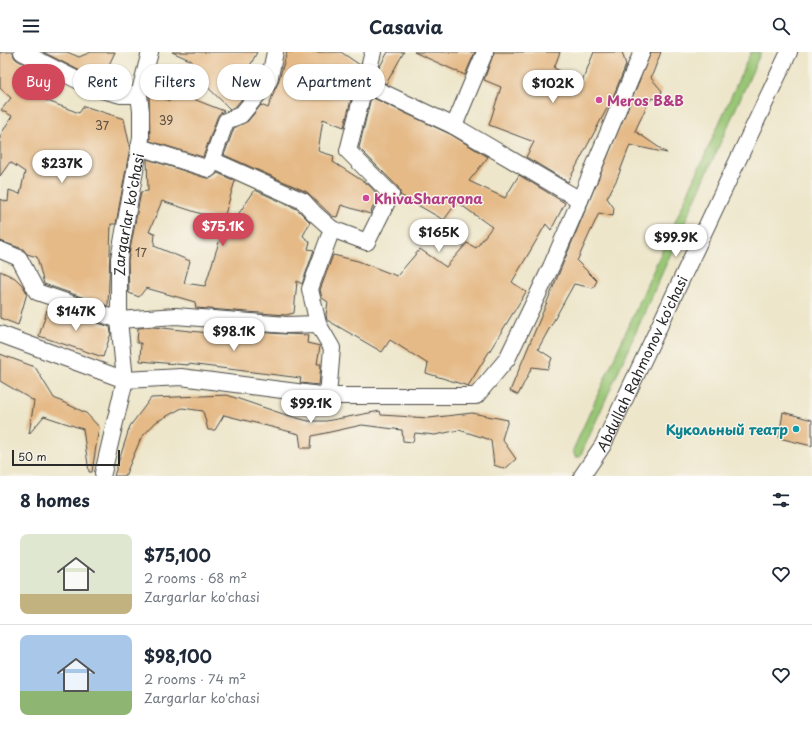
<!DOCTYPE html>
<meta charset="utf-8">
<style>
body{margin:0;font-family:"Playpen Sans",sans-serif;background:#f2f2f3;color:#1f2937;height:100vh;display:flex;flex-direction:column;font-size:15px;white-space:nowrap}
*{box-sizing:border-box;margin:0}
p{font-size:13px;color:#747a83}
.icon{flex:none;width:22px;height:22px;fill:none;stroke:currentColor;stroke-width:2;stroke-linecap:round;stroke-linejoin:round}
.map{position:relative;height:424px;overflow:hidden}
.panel{display:flex;flex-direction:column;background:#fff;flex:1}
.panel>*{flex:none}
.banner{position:absolute;left:12px;top:12px;width:400px;height:36px;display:flex;gap:8px}
.scale{position:absolute;left:12px;bottom:10px;width:108px;box-sizing:border-box;padding-left:4px;border:2px solid #2b2b2b;border-top:0;font-size:11px;line-height:14px;white-space:nowrap;color:#2b2b2b;-webkit-text-stroke:3px #f7f3e8;paint-order:stroke}
.price{position:absolute;translate:-50% -34px;padding:0 9px;border-radius:14px;background:#fff;color:#222;font-size:13px;line-height:26px;filter:drop-shadow(0 1px 2px #0008)}
.price::after{content:'';position:absolute;left:50%;top:24px;width:12px;height:9px;margin-left:-6px;background:inherit;clip-path:polygon(0 0,100% 0,50% 100%)}
.price.active{background:#d1495b;color:#fff}
ul{padding:0;list-style:none}
li{display:flex;align-items:center;gap:12px;height:100px;padding:0 20px}
li+li{border-top:1px solid #e0e1e3}
li span{display:grid;place-items:center;flex:none;width:112px;height:80px;border-radius:8px;color:#555}
li>.icon{margin-inline-start:auto}
span .icon{width:48px;height:48px;fill:#fffc;stroke-width:1}
li b{font-size:17px}
h2{display:flex;justify-content:space-between;align-items:center;height:48px;padding:0 20px;font-size:17px}
.chip{padding:0 14px;border-radius:18px;background:#fff;box-shadow:0 1px 3px #0004;font-size:14px;line-height:36px}
.chip.active{background:#d1495b;color:#fff}
header{display:flex;justify-content:space-between;align-items:center;height:52px;padding:0 20px;background:#fff;font-size:18px;font-weight:700}
.map>svg:first-child{display:block}
.green{fill:#98c674;stroke:#627850}
.building{fill:#e5ba87}
.lines{fill:none;stroke-linecap:round;stroke-linejoin:round}
.street-casing{stroke:#484743;stroke-width:18}
.street{stroke:#fff;stroke-width:16}
.hotel-dot{fill:#d1479c;stroke:#f7f3e8;stroke-width:1.5}
.culture-dot{fill:#0f9aa8;stroke:#f7f3e8;stroke-width:1.5}
.labels{text-anchor:middle;dominant-baseline:central;stroke-width:3;stroke-linejoin:round;paint-order:stroke}
.number-label{font-size:12px;fill:#5a4f42}
.hotel-label{font-size:14px;font-weight:bold;fill:#b23c85;stroke:#f7f3e8;text-anchor:start}
.street-label{font-size:14px;fill:#2b2b2b;stroke:#f7f3e8}
.culture-label{font-size:14px;font-weight:bold;fill:#0d838f;stroke:#f7f3e8;text-anchor:end}
</style>
<header><svg class="icon" aria-label="menu" viewBox="0 0 24 24"><path d="M4 6h16M4 12h16M4 18h16"/></svg>Casavia<svg class="icon" aria-label="search" viewBox="0 0 24 24"><circle cx="10" cy="10" r="6"/><path d="M15 15l6 6"/></svg></header>
<div class="map">
<svg width="812" height="424" viewBox="0 0 812 424">
<rect width="100%" height="100%" fill="#f7f3e8"/>
<filter id="ink" filterUnits="userSpaceOnUse"><feTurbulence type="fractalNoise" baseFrequency=".025" numOctaves="2"/><feDisplacementMap in="SourceGraphic" scale="8" xChannelSelector="R" yChannelSelector="G"/><feConvolveMatrix kernelMatrix="1 2 1 2 8 2 1 2 1" color-interpolation-filters="sRGB"/></filter>
<filter id="wash" filterUnits="userSpaceOnUse"><feTurbulence type="fractalNoise" baseFrequency=".012" numOctaves="4" result="noise"/><feDisplacementMap in="SourceGraphic" scale="16" xChannelSelector="R" yChannelSelector="G"/><feGaussianBlur stdDeviation="0.9" result="paint"/><feColorMatrix in="noise" values="0 0 0 0 0 0 0 0 0 0 0 0 0 0 0 0 0 1.4 0 .05"/><feComposite in="paint" operator="in"/></filter>
<g filter="url(#wash)">
<rect width="100%" height="100%" fill="#ede6ca"/>
<path class="green" d="M751 0H761L580 405H575L573 398Z"/>
<g id="blocks">
<path class="building" d="M0 0H13L14 5 17 8 28 14 22 22 55 34 45 48 79 61 84 54 124 67 130 95 116 172H111L108 254 44 232 37 205 27 202 23 197 0 189V147L8 150 9 138 20 142 25 120 10 110 0 124V84L12 64 1 58 11 46 0 36Z
M43 0H67L79 5 91 0H115L102 28 94 26Z
M172 0H257L248 18 258 22 250 37 235 55 230 57 189 17 192 9Z
M287 0H341L360 13 344 75 323 67 318 99 334 104 333 110 369 133 378 143 370 162 341 153 337 165 332 164 307 140 224 103 234 76 248 69 261 53 268 56 275 37 278 31Z
M388 0H404L386 32 376 27 379 16Z
M414 0H475L465 23Z
M494 0H560L554 16 582 30 594 0H622L626 13 613 45 568 130 526 105 534 90 489 73 501 35 484 28Z
M651 0H661L651 26 662 39 659 46 650 47 635 79 667 101 630 93 617 127 607 146 614 156 613 164 599 161 577 209 597 229 593 236 574 232 538 297 552 306 548 317 532 315 518 343 510 339Z
M173 39 224 59 219 62 217 66 203 105 150 89 149 41 170 49Z
M371 45 450 82 488 105 469 129 505 146 519 123 565 151 551 178 546 172 512 230 526 240 468 334 426 321 428 312 390 288 382 300 327 268 326 263 328 250 322 246 320 238 333 203 358 209 397 224 420 197 446 215 467 191 476 196 492 175 457 150 444 168 400 143V140L398 135 359 96Z
M147 107 206 126H211L218 121 235 129 223 169 162 149 149 180 155 181 154 194 190 209 184 231 205 234 219 190 255 138 297 157 310 170 303 184 310 190 308 197 314 198 302 232 297 229 294 261 286 263 196 256 195 250 146 236 139 245 129 241 128 208 141 140 148 139Z
M0 219 15 226 23 234 27 241 18 273 0 266Z
M48 254 110 275 111 281 103 305 39 284 47 258 49 260Z
M153 275 237 284 238 279 286 282 308 283 307 291 320 294 317 312H321L319 333 300 331 301 326 188 312V313L140 309 141 291H137L138 276Z
M0 302 35 315 54 346 86 361 99 375 92 420H89L83 377 44 364 29 382 34 349 0 329Z
M227 343 283 362 308 369H326L380 359 381 363 429 366 472 361 508 368 502 387 516 407 505 417 494 413 491 388 459 378 435 383 415 381 413 390 403 389 402 378 362 373 312 384 311 396H301L299 382 224 363 215 378H208L203 359 182 356 156 370 141 386 125 424H114L130 374 151 346Z
M783 360 812 368V394L779 386Z"/>
</g>
</g>
<g filter="url(#ink)">
<use href="#blocks" fill-opacity="0" stroke="#484743" stroke-width="1"/>
<g class="lines">
<defs>
<g id="street">
<path d="M22 0 91 35 121 43H139"/>
<path d="M365 32 454 74 580 148"/>
<path d="M454 74 485 0"/>
<path d="M139 95 209 117 226 69 241 63 269 29 275 0"/>
<path d="M212 108 303 149 314 161 332 177 367 190 391 142 348 99 373 0"/>
<path d="M0 198 19 206 37 240 119 268 176 264 287 273 318 272"/>
<path d="M0 282 125 328 181 325 328 344H476L507 307 551 215 580 148 642 0"/>
<path d="M328 344 332 296 318 272 310 237 332 177"/>
<path id="s1" d="M103 421 125 328 119 268V207L141 86V59L139 43 150 0"/>
<path id="s2" d="M582 424 603 393 789 0"/>
</g>
</defs>
<use href="#street" class="street-casing"/>
<use href="#street" class="street"/>
</g>
</g>
<g class="hotel-dot">
<circle cx="599" cy="48" r="4"/>
<circle cx="366" cy="146" r="4"/>
</g>
<circle class="culture-dot" cx="796" cy="377" r="4"/>
<g class="labels">
<g class="number-label">
<text x="166" y="68">39</text>
<text x="102" y="73">37</text>
<text x="141" y="200">17</text>
</g>
<g class="hotel-label">
<text x="607" y="48">Meros B&amp;B</text>
<text x="374" y="146">KhivaSharqona</text>
</g>
<g class="street-label">
<text stroke="none"><textPath href="#s1" startOffset="262">Zargarlar ko'chasi</textPath></text>
<text stroke="none"><textPath href="#s2" startOffset="128">Abdullah Rahmonov ko'chasi</textPath></text>
</g>
<g class="culture-label">
<text x="788" y="377">Кукольный театр</text>
</g>
</g>
</svg>
<div class="scale">50 m</div>
<b class="price" style="left:553px;top:52px">$102K</b>
<b class="price" style="left:62px;top:132px">$237K</b>
<b class="price active" style="left:223px;top:195px">$75.1K</b>
<b class="price" style="left:439px;top:201px">$165K</b>
<b class="price" style="left:676px;top:206px">$99.9K</b>
<b class="price" style="left:76px;top:280px">$147K</b>
<b class="price" style="left:234px;top:300px">$98.1K</b>
<b class="price" style="left:311px;top:372px">$99.1K</b>
<div class="banner">
<a class="chip active">Buy</a>
<a class="chip">Rent</a>
<a class="chip">Filters</a>
<a class="chip">New</a>
<a class="chip">Apartment</a>
</div>
</div>
<section class="panel">
<h2>8 homes<svg class="icon" aria-label="filters" viewBox="0 0 24 24"><path d="M4 7h16M4 17h16"/><circle cx="9" cy="7" r="2"/><circle cx="15" cy="17" r="2"/></svg></h2>
<ul>
<li><span style="background:linear-gradient(#dfe7d0 75%,#c2b280 0)"><svg class="icon" aria-label="home" viewBox="0 0 24 24"><path d="M3 11l9-7 9 7M6 9v11h12V9"/></svg></span><div><b>$75,100</b><p>2 rooms · 68 m²</p><p>Zargarlar ko'chasi</p></div><svg class="icon" aria-label="heart" viewBox="0 0 24 24"><path d="M12 20l-8-8c-3-5 5-10 8-4 3-6 11-1 8 4z"/></svg></li>
<li><span style="background:linear-gradient(#a9c7e8 70%,#8fb573 0)"><svg class="icon" aria-label="home" viewBox="0 0 24 24"><path d="M3 11l9-7 9 7M6 9v11h12V9"/></svg></span><div><b>$98,100</b><p>2 rooms · 74 m²</p><p>Zargarlar ko'chasi</p></div><svg class="icon" aria-label="heart" viewBox="0 0 24 24"><path d="M12 20l-8-8c-3-5 5-10 8-4 3-6 11-1 8 4z"/></svg></li>
</ul>
</section>
